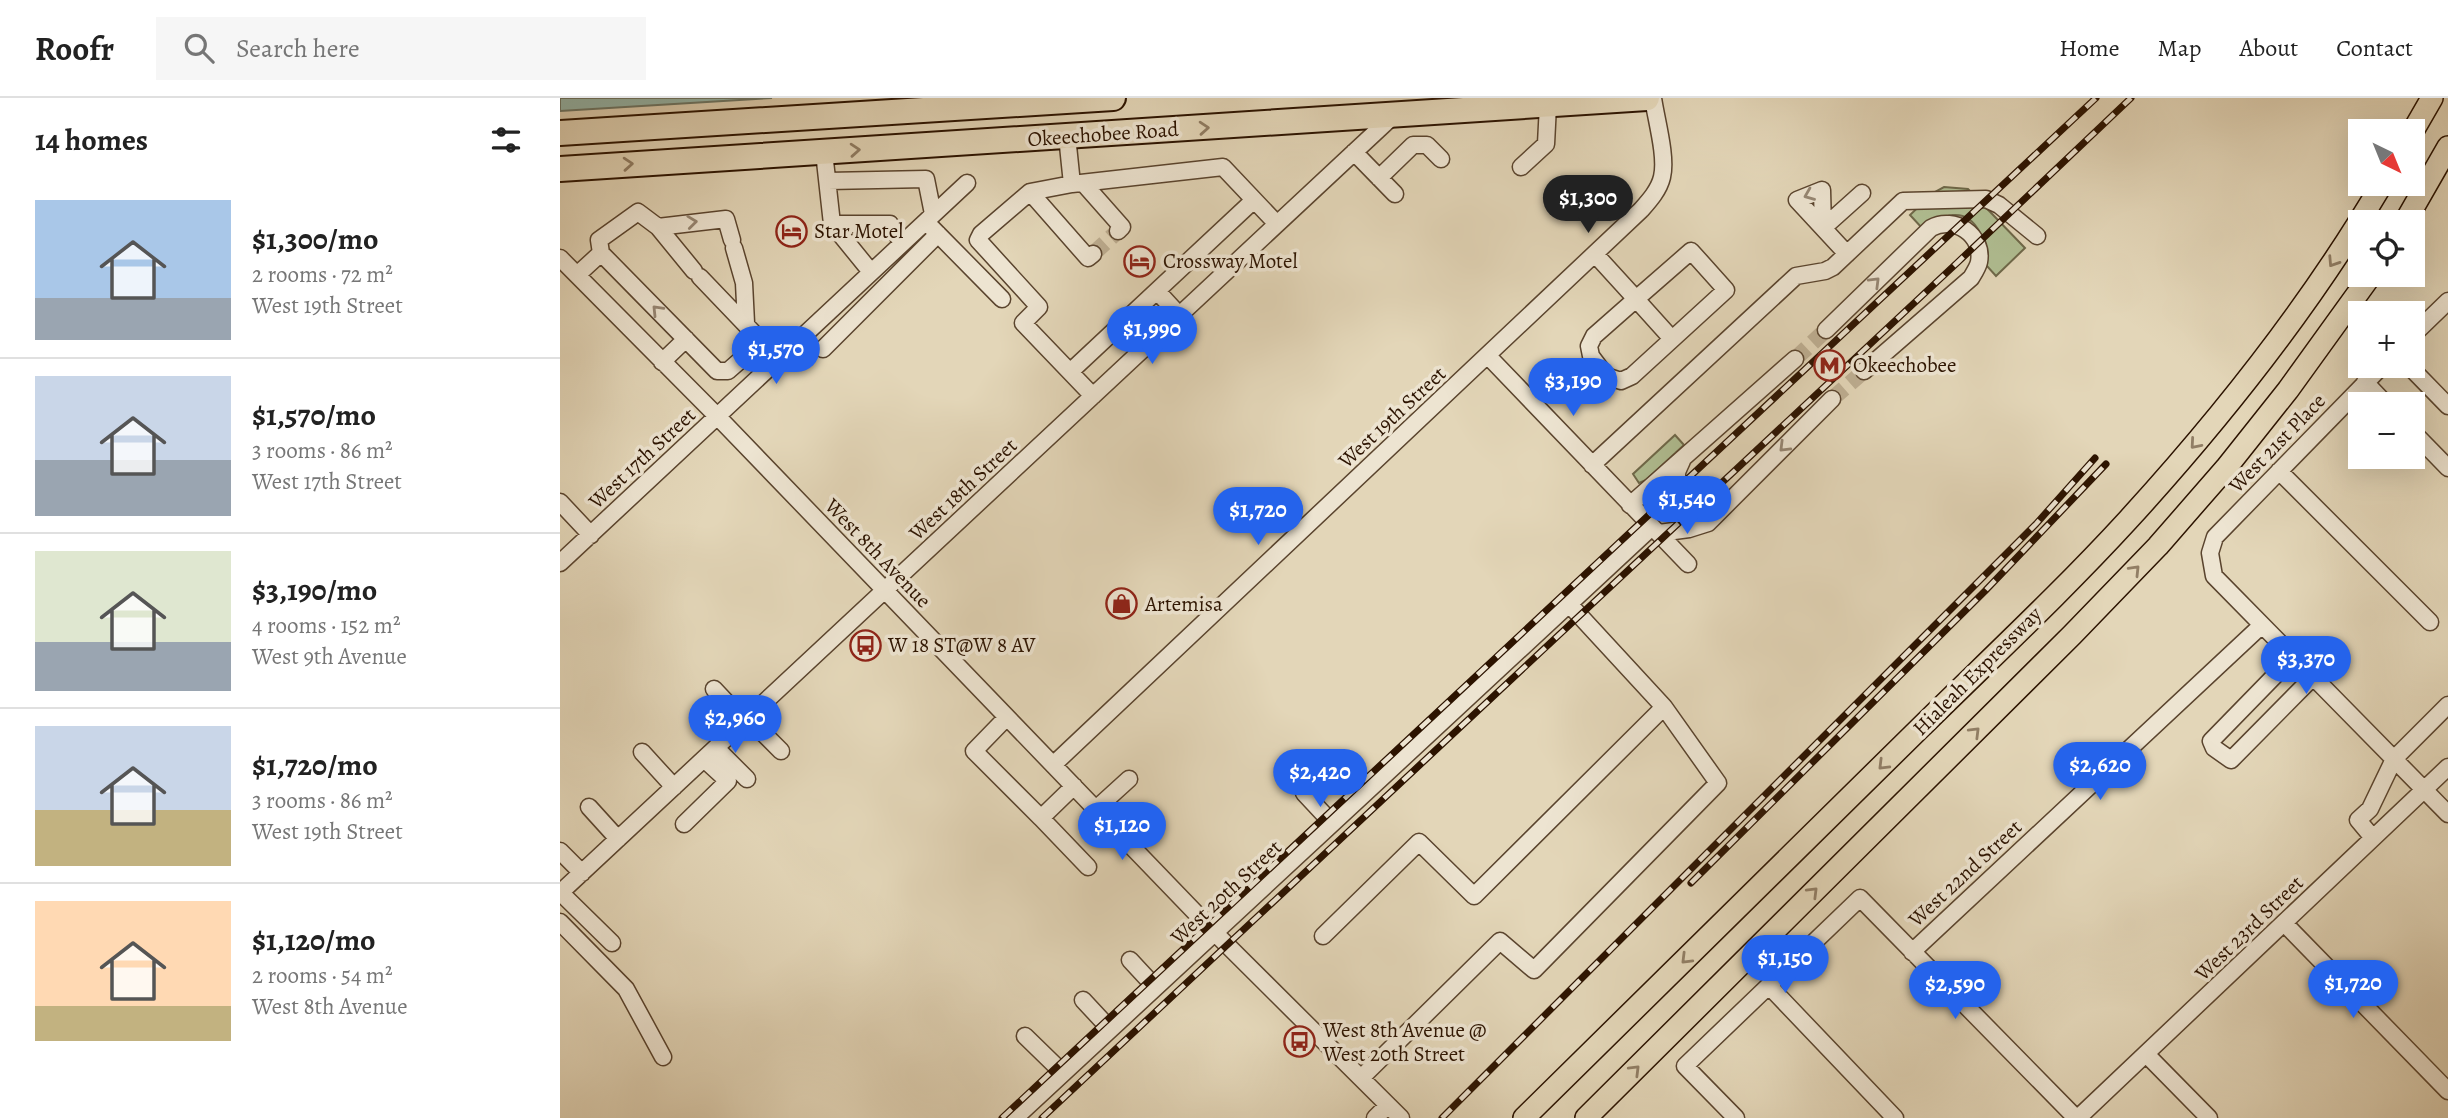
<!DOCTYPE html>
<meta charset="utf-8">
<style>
body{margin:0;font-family:Alegreya,serif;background:#f6f6f6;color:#222;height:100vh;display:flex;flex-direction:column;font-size:26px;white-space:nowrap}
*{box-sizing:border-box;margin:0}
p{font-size:23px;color:#767676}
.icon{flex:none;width:38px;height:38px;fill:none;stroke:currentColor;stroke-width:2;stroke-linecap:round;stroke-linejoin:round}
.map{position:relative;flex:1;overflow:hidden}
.details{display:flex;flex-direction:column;background:#fff;width:560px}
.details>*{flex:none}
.needle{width:46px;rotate:137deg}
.fabs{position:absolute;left:1788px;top:21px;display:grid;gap:14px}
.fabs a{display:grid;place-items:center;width:77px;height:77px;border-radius:0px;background:#fff;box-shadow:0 7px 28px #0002;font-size:35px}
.price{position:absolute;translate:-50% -60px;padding:0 16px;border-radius:24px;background:#2563eb;color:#fff;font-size:23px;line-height:46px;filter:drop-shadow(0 2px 4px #0008)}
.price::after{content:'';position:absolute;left:50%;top:42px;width:21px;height:16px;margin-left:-10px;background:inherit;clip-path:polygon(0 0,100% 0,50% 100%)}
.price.selected{background:#222;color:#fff}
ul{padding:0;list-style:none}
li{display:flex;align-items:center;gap:21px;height:175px;padding:0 35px}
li+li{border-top:2px solid #e0e0e0}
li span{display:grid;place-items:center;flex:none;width:196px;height:140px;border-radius:0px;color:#555}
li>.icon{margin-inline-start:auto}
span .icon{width:84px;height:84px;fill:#fffc;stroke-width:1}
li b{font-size:30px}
h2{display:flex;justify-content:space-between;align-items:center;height:84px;padding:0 35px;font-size:30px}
header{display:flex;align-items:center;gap:42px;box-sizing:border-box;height:98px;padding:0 35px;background:#fff;border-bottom:2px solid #e0e0e0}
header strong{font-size:33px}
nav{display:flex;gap:38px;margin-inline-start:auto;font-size:24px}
.search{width:490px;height:63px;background:#f6f6f6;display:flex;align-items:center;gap:18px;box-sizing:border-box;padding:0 24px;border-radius:0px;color:#767676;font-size:26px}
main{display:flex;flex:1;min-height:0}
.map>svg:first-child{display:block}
.green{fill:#b0be92;stroke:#6e6849;stroke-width:2}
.water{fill:#95b9ae;stroke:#6b7768;stroke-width:2}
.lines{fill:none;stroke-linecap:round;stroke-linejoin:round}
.minor-tunnel{stroke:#beaf93;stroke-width:16;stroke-dasharray:16 8;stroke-linecap:butt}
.minor-casing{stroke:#5a442e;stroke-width:19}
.major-casing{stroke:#2c1300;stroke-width:24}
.highway-casing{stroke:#2c1300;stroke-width:28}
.minor{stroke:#ede4d1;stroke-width:16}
.major{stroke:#e3d6b8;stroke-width:21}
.highway{stroke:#e3d6b8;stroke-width:24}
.rail-casing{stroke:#2c1300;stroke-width:7}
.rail{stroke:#ede4d1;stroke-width:4.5;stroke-dasharray:13;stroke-linecap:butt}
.oneway{stroke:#917e65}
.oneway2{stroke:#968673}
.labels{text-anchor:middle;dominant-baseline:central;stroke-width:7;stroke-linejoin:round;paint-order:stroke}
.street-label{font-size:21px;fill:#2c1300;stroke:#ede4d1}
.poi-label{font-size:21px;fill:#2c1300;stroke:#ede4d1;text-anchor:start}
</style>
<header>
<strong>Roofr</strong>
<div class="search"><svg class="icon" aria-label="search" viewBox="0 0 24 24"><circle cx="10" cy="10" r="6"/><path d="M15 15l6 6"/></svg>Search here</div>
<nav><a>Home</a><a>Map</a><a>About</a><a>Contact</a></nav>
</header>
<main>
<section class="details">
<h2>14 homes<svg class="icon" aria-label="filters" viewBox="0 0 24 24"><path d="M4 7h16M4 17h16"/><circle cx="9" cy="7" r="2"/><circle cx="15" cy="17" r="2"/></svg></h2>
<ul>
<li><span style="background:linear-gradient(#a9c7e8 70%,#9aa5b1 0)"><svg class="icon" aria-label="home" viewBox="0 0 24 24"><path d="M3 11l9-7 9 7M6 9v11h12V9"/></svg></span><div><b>$1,300/mo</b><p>2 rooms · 72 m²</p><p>West 19th Street</p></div></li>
<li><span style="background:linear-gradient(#c9d6e8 60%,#9aa5b1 0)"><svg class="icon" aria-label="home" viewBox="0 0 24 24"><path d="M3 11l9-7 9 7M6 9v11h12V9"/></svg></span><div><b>$1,570/mo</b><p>3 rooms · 86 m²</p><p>West 17th Street</p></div></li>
<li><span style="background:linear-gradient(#dfe7d0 65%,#9aa5b1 0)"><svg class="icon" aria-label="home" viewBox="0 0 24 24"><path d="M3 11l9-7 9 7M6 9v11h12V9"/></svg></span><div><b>$3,190/mo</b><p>4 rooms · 152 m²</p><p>West 9th Avenue</p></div></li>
<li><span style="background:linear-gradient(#c9d6e8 60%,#c2b280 0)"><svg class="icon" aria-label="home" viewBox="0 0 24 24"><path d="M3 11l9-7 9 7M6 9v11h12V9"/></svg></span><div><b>$1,720/mo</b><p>3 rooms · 86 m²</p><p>West 19th Street</p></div></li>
<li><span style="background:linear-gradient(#ffd9b3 75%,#c2b280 0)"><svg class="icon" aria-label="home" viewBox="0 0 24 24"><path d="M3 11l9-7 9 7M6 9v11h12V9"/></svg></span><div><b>$1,120/mo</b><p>2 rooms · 54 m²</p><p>West 8th Avenue</p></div></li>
</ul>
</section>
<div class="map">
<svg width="1888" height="1020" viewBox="0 0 1888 1020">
<rect width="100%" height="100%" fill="#e3d6b8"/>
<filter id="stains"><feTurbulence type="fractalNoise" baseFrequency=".00286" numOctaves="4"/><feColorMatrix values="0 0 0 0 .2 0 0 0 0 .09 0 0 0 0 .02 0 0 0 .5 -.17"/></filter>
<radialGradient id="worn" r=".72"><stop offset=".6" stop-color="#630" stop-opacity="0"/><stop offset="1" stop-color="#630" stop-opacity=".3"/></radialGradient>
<path class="green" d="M1384 89 1408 91 1465 150 1436 178 1426 167C1428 148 1418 115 1393 117 1382 118 1371 125 1362 130L1350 117 1373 95Z
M1115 337 1124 347 1086 382 1079 385 1073 376Z
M1109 380 1139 415V420L1127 424C1111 419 1098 411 1099 393Z"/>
<path class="water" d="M0 0H212L0 13Z"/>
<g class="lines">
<path class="minor-tunnel" d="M533 156 558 133
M1235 261 1266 232
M1272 301 1304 273"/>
<defs>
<path id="minor" d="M507 38 512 86 663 69 717 126
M264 54 272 126 311 174
M794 54 835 96
M961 69 986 46 988 7
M819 80 853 47H867L881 61
M268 83 366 81 373 116
M512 86 470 94 528 160 533 156
M524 86 562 129 558 133
M470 94 421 136 418 142 479 209 463 225 533 298
M272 126H330L342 145
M98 129 166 121 172 142
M372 130 442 201
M1263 130 1262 92 1237 102 1287 156
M1263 130 1302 95
M174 150 184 185 186 225
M1035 156 1076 201 1034 238 1029 248 1031 258 1046 278 1061 283 1072 278 1166 192 1131 153 1076 201 1112 241
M0 160 157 318 654 834 841 1020
M134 173 98 129 78 114 39 142 41 155 157 273H168L202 243
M17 177 41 155
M140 179 207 249
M597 193 619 217
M1266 232 1371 130C1394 117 1424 137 1419 164 1418 169 1414 175 1411 180L1304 273
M1853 237 1888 203
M263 251 378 136
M928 258 1128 466
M102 264 126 241
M1822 268 1655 439 1650 455 1654 478 1888 716
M1849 268 1888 308
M510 274 694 102
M1805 284 1826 306
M1853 334 1888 370
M1123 360C1122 364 1117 372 1117 376 1116 403 1142 409 1163 409
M1032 367 1236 178 1265 173 1273 169 1343 103 1426 101 1439 107 1477 138
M1719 373 1870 524
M0 404 31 437
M1070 407 1235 261
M1099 435 1129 431 1148 425 1272 301
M0 465 407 85
M1733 559 1651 643 1654 650 1671 662 1753 579
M154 591 184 623
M447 619 414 653 481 720
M188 620 221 653
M156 650 187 681
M82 654 114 689
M493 667 1081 112C1089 103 1099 92 1102 79 1107 59 1096 21 1093 0
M514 688 481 720 528 769
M744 695 772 725
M29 709 58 741
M536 711 569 681
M124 726 168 683 144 661
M1813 740 1798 722 1810 711 1834 661 1888 607
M0 753 22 775
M0 795 834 17
M1 795 52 845
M0 824 66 891 103 959
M1724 825 1888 993
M763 838 859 744 914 798 1104 609
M1352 854 1702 527
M570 862 595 889
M1209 888 1335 1020
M523 902 550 931
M465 938 503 975
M1586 956 1649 1020
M801 980 940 843 974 872 1158 685 1104 609 1009 506
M455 1020 1092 429
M815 1020 828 1007
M1176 1020 1125 968 1300 800 1516 1020
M1518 1020 1888 669"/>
<path id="major" d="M1853 33 1872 0
M1845 124 1888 49
M964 1020C1096 890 1228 760 1360 630 1430 561 1502 494 1568 422 1663 318 1751 207 1822 86
M1026 1020 1512 537 1598 448 1666 370 1728 292 1811 177"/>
<path id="highway" d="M0 35 553 0
M0 71 1087 0"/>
</defs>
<use href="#minor" class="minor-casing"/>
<use href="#major" class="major-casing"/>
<use href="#highway" class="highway-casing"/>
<use href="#minor" class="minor"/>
<use href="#major" class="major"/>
<use href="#highway" class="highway"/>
<defs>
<path id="rail" d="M1131 785 1425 493 1546 366
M442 1020 1536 0
M482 1020 1398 164 1571 0
M882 1020 1476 426 1535 360"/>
</defs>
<use href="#rail" class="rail-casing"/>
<use href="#rail" class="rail"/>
</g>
<defs><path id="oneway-chevron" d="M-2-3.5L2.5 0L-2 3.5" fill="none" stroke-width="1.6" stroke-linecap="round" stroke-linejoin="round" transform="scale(1.75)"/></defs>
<g class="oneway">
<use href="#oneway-chevron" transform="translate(644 30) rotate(-4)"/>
<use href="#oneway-chevron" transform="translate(295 52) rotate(-4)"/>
<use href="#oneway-chevron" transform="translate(68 66) rotate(-4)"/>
<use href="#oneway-chevron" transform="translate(1773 164) rotate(123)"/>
<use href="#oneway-chevron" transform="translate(1635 346) rotate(131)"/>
<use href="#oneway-chevron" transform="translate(1575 472) rotate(-46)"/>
<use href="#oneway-chevron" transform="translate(1415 634) rotate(-45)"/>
<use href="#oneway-chevron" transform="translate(1323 667) rotate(135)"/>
<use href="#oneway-chevron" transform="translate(1253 794) rotate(-45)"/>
<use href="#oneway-chevron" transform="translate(1126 861) rotate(135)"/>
<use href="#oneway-chevron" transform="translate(1075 972) rotate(-45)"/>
</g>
<g class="oneway2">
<use href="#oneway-chevron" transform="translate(1249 97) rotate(158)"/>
<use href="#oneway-chevron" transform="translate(132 124) rotate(-7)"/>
<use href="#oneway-chevron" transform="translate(1315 184) rotate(-45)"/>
<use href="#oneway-chevron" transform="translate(97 212) rotate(-134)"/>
<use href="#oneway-chevron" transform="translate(1224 349) rotate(135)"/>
</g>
<defs>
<symbol id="hotel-ring" viewBox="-11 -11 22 22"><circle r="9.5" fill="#ede4d1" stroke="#8f2418" stroke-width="1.5"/><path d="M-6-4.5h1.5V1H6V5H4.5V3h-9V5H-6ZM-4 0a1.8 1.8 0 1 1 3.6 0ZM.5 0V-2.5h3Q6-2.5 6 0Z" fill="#8f2418"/></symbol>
<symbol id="metro-ring" viewBox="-11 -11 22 22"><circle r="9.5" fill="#ede4d1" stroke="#8f2418" stroke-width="1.5"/><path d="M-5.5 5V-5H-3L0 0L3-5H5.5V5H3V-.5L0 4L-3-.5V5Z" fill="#8f2418"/></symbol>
<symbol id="shop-ring" viewBox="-11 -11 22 22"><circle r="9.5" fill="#ede4d1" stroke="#8f2418" stroke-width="1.5"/><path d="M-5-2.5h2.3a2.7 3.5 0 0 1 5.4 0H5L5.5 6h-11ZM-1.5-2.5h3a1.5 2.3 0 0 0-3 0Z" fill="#8f2418"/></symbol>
<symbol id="bus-ring" viewBox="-11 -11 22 22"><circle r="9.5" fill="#ede4d1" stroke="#8f2418" stroke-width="1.5"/><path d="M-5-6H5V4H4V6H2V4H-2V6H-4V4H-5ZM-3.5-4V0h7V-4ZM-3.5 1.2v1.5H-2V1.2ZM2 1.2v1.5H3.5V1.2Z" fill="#8f2418"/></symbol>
</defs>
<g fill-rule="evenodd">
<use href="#hotel-ring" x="214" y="116" width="35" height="35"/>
<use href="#hotel-ring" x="562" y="146" width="35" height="35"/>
<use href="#metro-ring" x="1252" y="250" width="35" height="35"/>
<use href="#shop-ring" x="544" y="488" width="35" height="35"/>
<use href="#bus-ring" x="288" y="530" width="35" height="35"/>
<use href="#bus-ring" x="722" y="926" width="35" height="35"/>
</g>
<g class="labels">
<g class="street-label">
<text transform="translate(543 36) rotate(-4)">Okeechobee Road</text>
<text transform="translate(832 319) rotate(-43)">West 19th Street</text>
<text transform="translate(1717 345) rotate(-46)">West 21st Place</text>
<text transform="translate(82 360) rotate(-43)">West 17th Street</text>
<text transform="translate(403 391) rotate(-43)">West 18th Street</text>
<text transform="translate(318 455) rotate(46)">West 8th Avenue</text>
<text transform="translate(1417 573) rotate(-45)">Hialeah Expressway</text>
<text transform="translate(1405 775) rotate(-43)">West 22nd Street</text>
<text transform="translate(666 794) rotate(-43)">West 20th Street</text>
<text transform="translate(1689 830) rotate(-44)">West 23rd Street</text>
</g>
<g class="poi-label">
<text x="254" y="133">Star Motel</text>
<text x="603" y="163">Crossway Motel</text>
<text x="1293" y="267">Okeechobee</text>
<text x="585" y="506">Artemisa</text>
<text x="328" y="547">W 18 ST@W 8 AV</text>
<text x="763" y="932">West 8th Avenue @<tspan x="763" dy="24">West 20th Street</tspan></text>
</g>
</g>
<rect width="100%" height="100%" filter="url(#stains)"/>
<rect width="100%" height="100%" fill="url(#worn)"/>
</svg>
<div class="fabs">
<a><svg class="needle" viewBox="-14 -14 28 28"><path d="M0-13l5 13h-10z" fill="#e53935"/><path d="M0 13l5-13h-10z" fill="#767676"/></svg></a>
<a><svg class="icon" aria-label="locate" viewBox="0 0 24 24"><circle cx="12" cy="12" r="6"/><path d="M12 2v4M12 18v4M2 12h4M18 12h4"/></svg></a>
<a>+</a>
<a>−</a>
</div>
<b class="price selected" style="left:1028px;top:137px">$1,300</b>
<b class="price" style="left:592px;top:268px">$1,990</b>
<b class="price" style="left:216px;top:288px">$1,570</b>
<b class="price" style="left:1013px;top:320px">$3,190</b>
<b class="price" style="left:1127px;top:438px">$1,540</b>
<b class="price" style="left:698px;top:449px">$1,720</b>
<b class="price" style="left:1746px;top:598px">$3,370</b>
<b class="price" style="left:175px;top:657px">$2,960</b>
<b class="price" style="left:1540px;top:704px">$2,620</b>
<b class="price" style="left:760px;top:711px">$2,420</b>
<b class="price" style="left:562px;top:764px">$1,120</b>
<b class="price" style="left:1225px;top:897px">$1,150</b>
<b class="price" style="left:1793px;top:922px">$1,720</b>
<b class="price" style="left:1395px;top:923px">$2,590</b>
</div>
</main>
